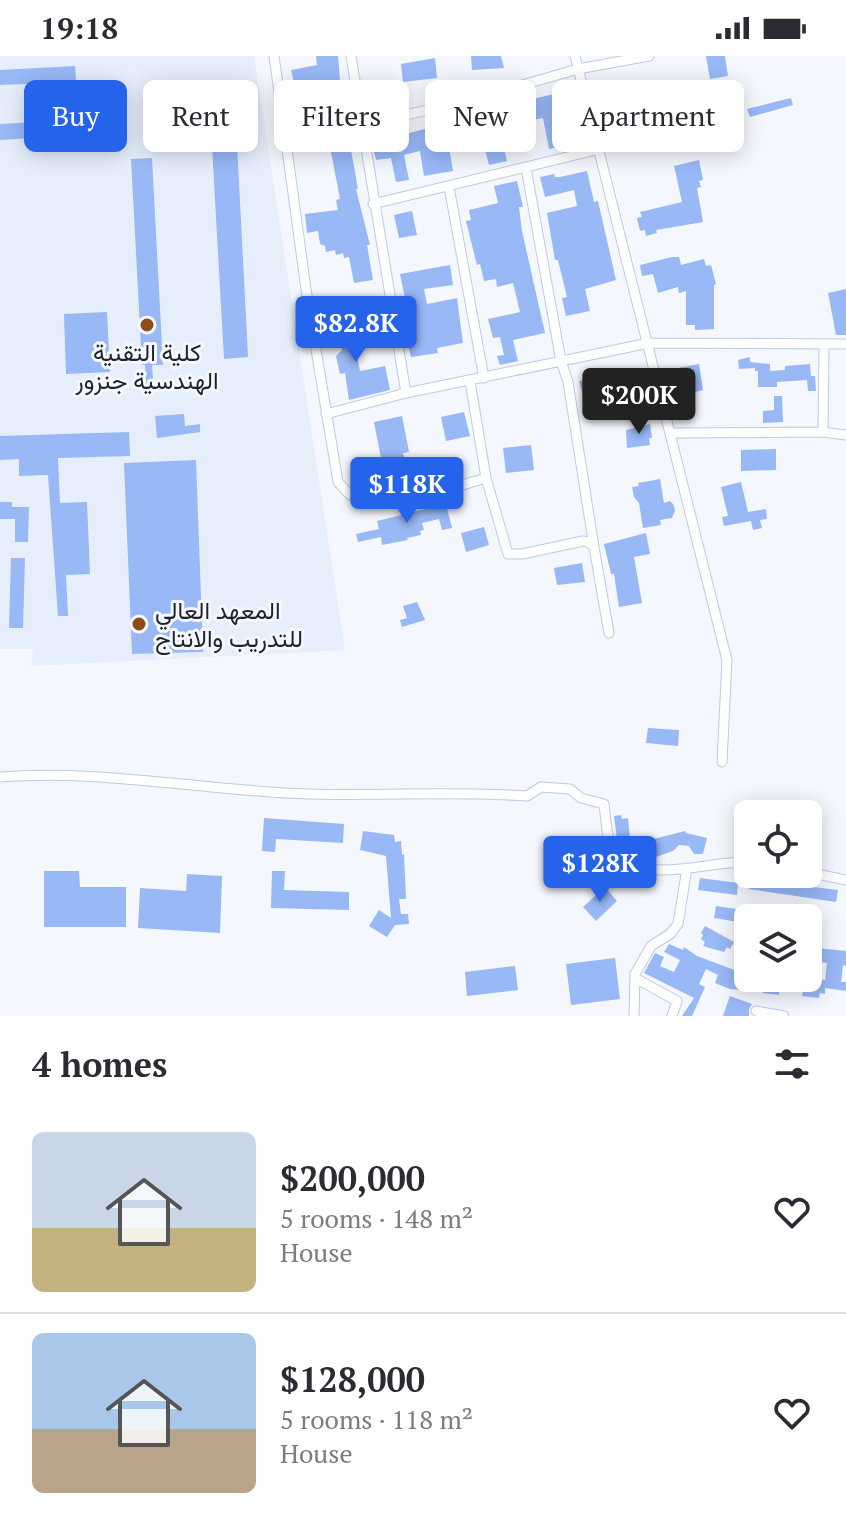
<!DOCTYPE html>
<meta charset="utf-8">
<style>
body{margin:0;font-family:"PT Serif",Vazirmatn,serif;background:#f7f7f7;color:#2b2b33;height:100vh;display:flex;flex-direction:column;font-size:30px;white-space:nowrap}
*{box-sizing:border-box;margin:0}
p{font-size:26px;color:#7c7c81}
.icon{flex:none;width:44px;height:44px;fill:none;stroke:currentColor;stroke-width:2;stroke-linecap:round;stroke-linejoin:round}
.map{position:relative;height:960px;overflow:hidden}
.drawer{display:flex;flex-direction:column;background:#fff;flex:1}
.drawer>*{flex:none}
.guide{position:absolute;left:24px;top:24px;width:798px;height:72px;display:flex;gap:16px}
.controls{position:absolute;left:734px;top:744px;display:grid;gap:16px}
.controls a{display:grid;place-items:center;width:88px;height:88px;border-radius:12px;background:#fff;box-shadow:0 4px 20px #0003;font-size:40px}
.price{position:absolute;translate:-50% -68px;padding:0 18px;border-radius:8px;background:#2563eb;color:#fff;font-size:26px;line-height:52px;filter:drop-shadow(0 2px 4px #0008)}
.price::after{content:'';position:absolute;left:50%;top:48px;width:24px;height:18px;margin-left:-12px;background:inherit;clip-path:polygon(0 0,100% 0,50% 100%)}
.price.on{background:#222;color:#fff}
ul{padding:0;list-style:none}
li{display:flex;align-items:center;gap:24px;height:200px;padding:0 32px}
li+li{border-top:2px solid #e1e1e2}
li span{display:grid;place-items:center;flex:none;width:224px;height:160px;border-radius:12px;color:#555}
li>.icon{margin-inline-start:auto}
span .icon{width:96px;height:96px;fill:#fffc;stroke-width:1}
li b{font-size:34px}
h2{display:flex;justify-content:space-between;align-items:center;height:96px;padding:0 32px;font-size:34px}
.pill{padding:0 28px;border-radius:12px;background:#fff;box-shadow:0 4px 20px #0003;font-size:28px;line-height:72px}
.pill.on{background:#2563eb;color:#fff}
.status{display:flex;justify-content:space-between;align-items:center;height:56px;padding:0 40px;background:#fff;direction:ltr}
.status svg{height:22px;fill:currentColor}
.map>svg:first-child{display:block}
.built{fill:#e6eefc}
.building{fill:#98b8f6}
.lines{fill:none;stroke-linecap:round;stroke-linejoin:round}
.minor-casing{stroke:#bccbe7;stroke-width:11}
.minor{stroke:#fff;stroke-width:9}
.poi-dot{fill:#8e4c1a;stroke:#f4f7fd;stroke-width:3}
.labels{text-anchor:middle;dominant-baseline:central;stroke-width:6;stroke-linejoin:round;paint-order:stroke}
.poi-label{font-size:24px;fill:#1d222c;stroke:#f4f7fd}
</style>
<div class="status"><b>19:18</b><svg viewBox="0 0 49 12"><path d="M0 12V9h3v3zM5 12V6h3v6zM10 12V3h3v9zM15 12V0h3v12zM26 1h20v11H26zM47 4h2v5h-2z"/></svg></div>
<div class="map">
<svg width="846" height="960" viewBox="0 0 846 960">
<rect width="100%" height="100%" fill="#f4f7fd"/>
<path class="built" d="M0 0H254L345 594 31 610 33 593H0Z"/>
<path class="building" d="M316 0H338L340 24 347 56 328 61 321 31 296 36 291 14 317 9Z
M471 0H501L504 12 472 14Z
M706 0H725L728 20 710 23Z
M435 2 437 22 403 26 401 8Z
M75 10 76 26H67L68 46H52L51 27 0 29V14Z
M563 36 571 81 574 80 575 87 549 93 543 62 528 65 529 68 500 75 507 105 489 109 481 78 448 86 453 115 424 120 420 95 404 99 409 124 396 126 391 102 376 104 374 96 387 93 385 84 428 72 427 67 467 57 469 62 508 53 507 50 515 48 516 54 530 51 528 44Z
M791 42 793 49 750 61 747 53Z
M702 45 707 69 694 71 692 61 687 62 685 48Z
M91 63 92 78 0 84V68Z
M230 70 232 88H237L248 301 224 303 212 90 221 89 220 71Z
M350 88 358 133H356L370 189H367L373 224 354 227 349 201 344 202 343 197 336 199 335 194 326 196 325 190 320 188 318 175 307 177 305 158 338 154 336 144 340 143 330 91Z
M152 102 163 309H152L154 338 147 339 145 309H142L131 103Z
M699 104 703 124 699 125 701 131 697 132 703 166 656 174 657 177 646 180 645 174 640 175 637 162 642 161 640 156 682 146 674 110Z
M587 115 594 146 598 145 616 224 585 233 590 255 566 260 562 242 567 241 558 204H555L547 157 577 150 574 134 545 141 540 121 554 118 555 121H560Z
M517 125 523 151H519L522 175 545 277 513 284 518 305 500 309 497 300 504 299 500 281 493 282 488 263 520 256 513 227 497 231 496 223 484 225 480 208 477 209 466 165 471 164 469 154 498 147 494 130Z
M412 155 417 179 399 182 394 159Z
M672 201H679L681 209 704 203 706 210 711 209 716 228 714 229V273L695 274V269H686V235L679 237 678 231 658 237 653 218 642 220 640 209Z
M450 209 453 229 424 233 427 248 457 242 463 287 437 292 438 297 411 301 407 285 410 279 401 248 406 247 400 218Z
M846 233V279H836L828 237Z
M107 256 110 316 66 318 64 258Z
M350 261 360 315 385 310 390 334 349 344 345 317 340 318 336 300 342 294 340 286 333 282 330 265Z
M750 301V306L770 308V315L785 314V310L810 308 811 320H815L816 335H808L807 324 777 326V331H758V315H755V312L739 313 738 304Z
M699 308 703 334 683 339 678 312Z
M604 319 609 340 605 341 606 344 591 348 590 344 585 346 579 325Z
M774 340H782L783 366 763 367V355L774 354Z
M464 356 470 380 446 385 441 361Z
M184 358 185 370 200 368V376L157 382 155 360Z
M402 360 409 396 403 397 412 429 391 434 381 402 374 366Z
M650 368 652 382H649L650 389 627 392 626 374Z
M129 376 130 400 58 402 60 447 87 446 90 518 66 519 68 560H58L48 419 19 420V403L0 404V380Z
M531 389 534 414 506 417 503 392Z
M776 393V414L741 415V394Z
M196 404 203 596 132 598 124 407Z
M660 423 664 447 670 445 673 448 675 454 672 462 660 464 661 469 643 472 639 447 634 441 632 431 639 430 638 427Z
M741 426 748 456 766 453 767 463 760 464 762 472 753 474 751 465 724 470 722 461 728 460 721 431Z
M0 446H12V451H29L28 486H15V463H0Z
M446 448 452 472 442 474 439 463 422 467 424 474 420 475 421 479 407 482 408 484 382 489 381 481 358 486 356 478 379 473 377 465Z
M484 471 489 489 466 496 461 477Z
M646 477 650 498 634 501 642 547 619 551 614 518H611L604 488Z
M11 502H25L23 572H9Z
M582 507 585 526 557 529 554 512Z
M417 546 425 564 402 571 400 564 407 562 403 550Z
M648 672 679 674 678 690 646 687Z
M621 759 622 763 628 762 631 793 625 794 617 783 614 760Z
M264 762 344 768 343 787 276 783 275 796 262 795Z
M363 775 394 779 395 786 401 785 402 799 404 798 406 843H399L401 858H408L409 868 395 869 387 881 369 870 379 854 391 862 386 800 360 794Z
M685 775 686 777 707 782 703 798H694L689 790 679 789 673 795 656 801 640 795 638 787Z
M44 815H79L80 831H126V871H44Z
M272 815H285L284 834 349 836V854L271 852Z
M187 818 222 820 220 877 138 872 140 832 186 835Z
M750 820 789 825V828L838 834 836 846 749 833Z
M700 822 738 827 737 839 698 834Z
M605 831 617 845 596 865 583 851Z
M716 850 751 855 745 867 714 862Z
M705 870 734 886 730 893 727 891 724 896 703 890 705 886 701 883 703 879 701 877Z
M669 888 683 894 684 891 697 900 748 919 746 926 744 925 741 934 730 933 715 927 718 919 706 913 699 928 705 931 692 960H682L694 942 644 917 655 897 664 901 660 910 674 916 680 904 664 896Z
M808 891 846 895V910L843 909 841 926H846V935L825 932V938L820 937 819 942 802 940 803 935 784 931V934L779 933V939L763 937V931L758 930 759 922 808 921 825 924 827 907 808 904Z
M615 902 620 943 571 949 566 908Z
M515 910 518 934 467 940 465 916Z
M730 940 752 948 749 953V960H723Z"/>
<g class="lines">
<defs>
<path id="minor" d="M274 0 286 86 463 46 578 13 649 0
M351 0 406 337 649 287 846 288
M575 0 727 604 722 706
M286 86 306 233 338 426C342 430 347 437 351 439 386 457 450 432 486 422L508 498H522L583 485 588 486 594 491 609 577
M526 112 561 305 568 326 594 491
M449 131 484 322
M373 148 600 93
M824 288 823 376 846 379
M470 325 486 422
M326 358 406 337
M671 377 823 376
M0 721C103 713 206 735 309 738 382 740 454 735 527 740L541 731 570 733 581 742 604 748C606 762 606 785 615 796 643 831 711 804 748 806
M808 816 846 824
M635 922 677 945 672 960
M756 955 784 960
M634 960 635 918 651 890 670 878 678 868 687 812"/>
</defs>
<use href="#minor" class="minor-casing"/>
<use href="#minor" class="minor"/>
</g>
<g class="poi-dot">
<circle cx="147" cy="269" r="8"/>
<circle cx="139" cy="568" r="8"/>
</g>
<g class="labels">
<g class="poi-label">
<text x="147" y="296">كلية التقنية<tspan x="147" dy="28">الهندسية جنزور</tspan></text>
<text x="155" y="554" text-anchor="start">المعهد العالي<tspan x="155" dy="28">للتدريب والانتاج</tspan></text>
</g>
</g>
</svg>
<div class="controls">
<a><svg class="icon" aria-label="locate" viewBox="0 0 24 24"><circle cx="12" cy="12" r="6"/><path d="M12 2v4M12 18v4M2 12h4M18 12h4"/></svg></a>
<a><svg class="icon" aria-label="layers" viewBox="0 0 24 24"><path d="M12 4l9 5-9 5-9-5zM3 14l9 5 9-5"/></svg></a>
</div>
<b class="price" style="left:356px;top:308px">$82.8K</b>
<b class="price on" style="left:639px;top:380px">$200K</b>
<b class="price" style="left:407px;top:469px">$118K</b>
<b class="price" style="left:600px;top:848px">$128K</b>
<div class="guide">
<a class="pill on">Buy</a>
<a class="pill">Rent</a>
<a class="pill">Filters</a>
<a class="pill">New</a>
<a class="pill">Apartment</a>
</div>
</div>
<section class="drawer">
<h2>4 homes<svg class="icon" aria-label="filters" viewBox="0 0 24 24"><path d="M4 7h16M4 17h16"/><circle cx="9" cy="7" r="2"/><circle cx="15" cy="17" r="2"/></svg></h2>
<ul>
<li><span style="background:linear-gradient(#c9d6e8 60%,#c2b280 0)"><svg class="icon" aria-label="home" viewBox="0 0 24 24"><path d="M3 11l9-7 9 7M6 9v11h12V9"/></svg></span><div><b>$200,000</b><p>5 rooms · 148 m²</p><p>House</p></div><svg class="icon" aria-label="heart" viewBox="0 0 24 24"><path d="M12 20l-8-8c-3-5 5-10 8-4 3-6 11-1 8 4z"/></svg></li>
<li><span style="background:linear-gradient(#a9c7e8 60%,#b9a48a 0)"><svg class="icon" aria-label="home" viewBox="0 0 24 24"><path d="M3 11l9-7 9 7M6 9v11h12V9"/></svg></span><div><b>$128,000</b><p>5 rooms · 118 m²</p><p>House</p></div><svg class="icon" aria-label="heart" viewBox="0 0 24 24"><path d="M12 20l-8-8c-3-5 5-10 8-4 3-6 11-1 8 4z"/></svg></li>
</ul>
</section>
